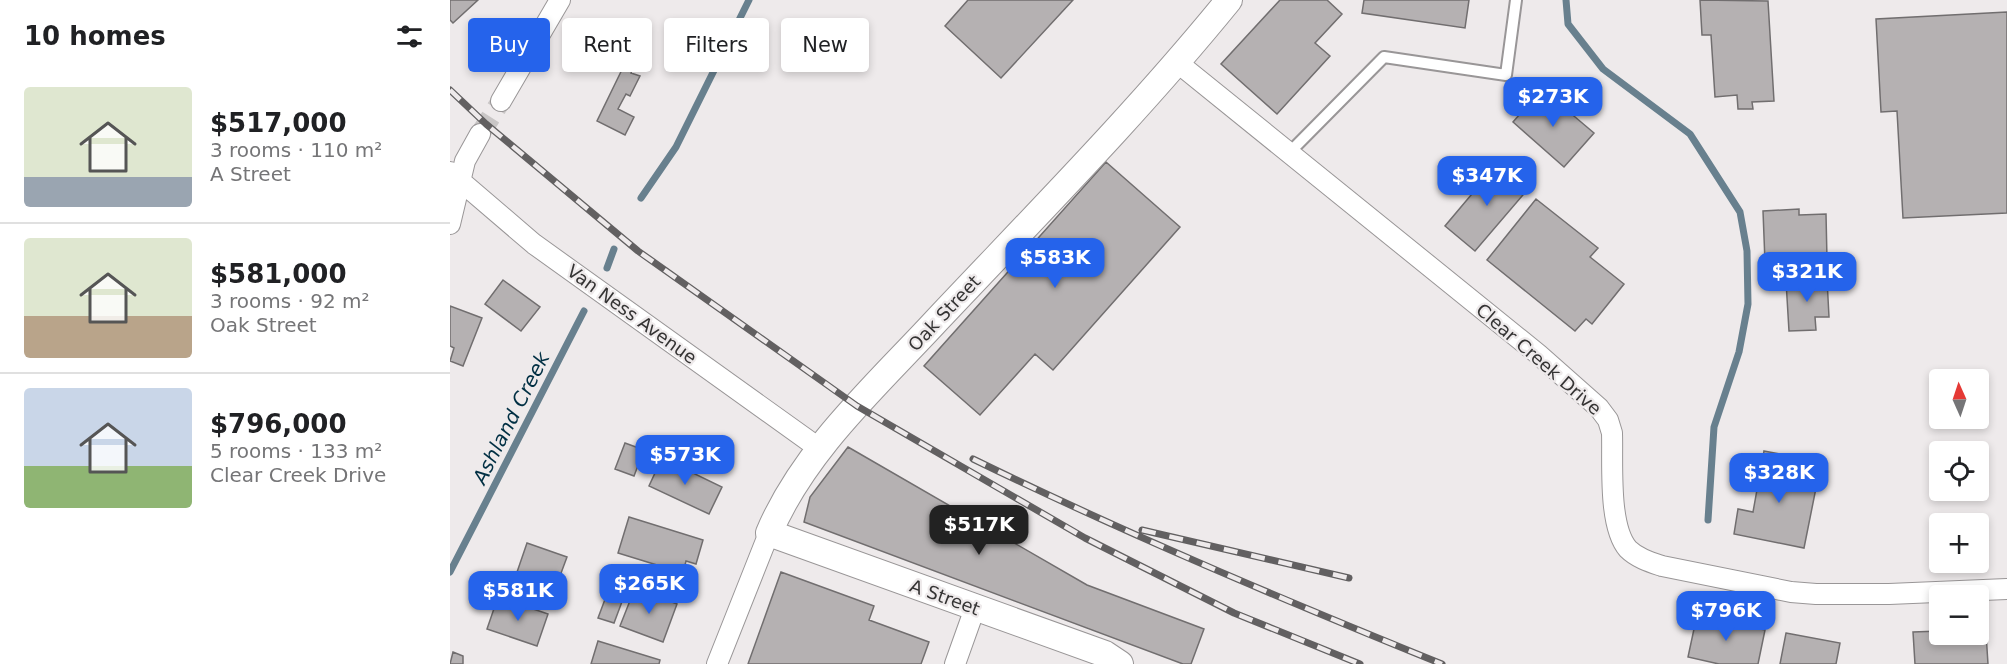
<!DOCTYPE html>
<meta charset="utf-8">
<style>
body{margin:0;font-family:"DejaVu Sans",sans-serif;background:#f6f6f6;color:#202124;height:100vh;display:flex;flex-direction:column;font-size:22px;white-space:nowrap}
*{box-sizing:border-box;margin:0}
p{font-size:20px;color:#757577}
.icon{flex:none;width:33px;height:33px;fill:none;stroke:currentColor;stroke-width:2;stroke-linecap:round;stroke-linejoin:round}
.map{position:relative;flex:1;overflow:hidden}
.drawer{display:flex;flex-direction:column;background:#fff;width:450px}
.drawer>*{flex:none}
.hud{position:absolute;left:18px;top:18px;width:570px;height:54px;display:flex;gap:12px}
.needle{width:39px;rotate:357deg}
.controls{position:absolute;left:1479px;top:369px;display:grid;gap:12px}
.controls a{display:grid;place-items:center;width:60px;height:60px;border-radius:6px;background:#fff;box-shadow:0 3px 9px #0003;font-size:30px}
.price{position:absolute;translate:-50% -51px;padding:0 14px;border-radius:12px;background:#2563eb;color:#fff;font-size:20px;line-height:39px;filter:drop-shadow(0 2px 3px #0008)}
.price::after{content:'';position:absolute;left:50%;top:36px;width:18px;height:14px;margin-left:-9px;background:inherit;clip-path:polygon(0 0,100% 0,50% 100%)}
.price.active{background:#222;color:#fff}
ul{padding:0;list-style:none}
li{display:flex;align-items:center;gap:18px;height:150px;padding:0 24px}
li+li{border-top:2px solid #e0e0e0}
li span{display:grid;place-items:center;flex:none;width:168px;height:120px;border-radius:6px;color:#555}
li>.icon{margin-inline-start:auto}
span .icon{width:72px;height:72px;fill:#fffc;stroke-width:1}
li b{font-size:26px}
h2{display:flex;justify-content:space-between;align-items:center;height:72px;padding:0 24px;font-size:26px}
.tag{padding:0 21px;border-radius:6px;background:#fff;box-shadow:0 3px 9px #0003;font-size:21px;line-height:54px}
.tag.active{background:#2563eb;color:#fff}
main{display:flex;flex:1;min-height:0}
.map>svg:first-child{display:block}
.lines{fill:none;stroke-linecap:round;stroke-linejoin:round}
.stream{stroke:#68808e;stroke-width:7}
.building{fill:#b5b1b2;stroke:#716e6f;stroke-width:1.5}
.minor-tunnel{stroke:#c9c6c6;stroke-width:20;stroke-dasharray:20 10;stroke-linecap:butt}
.service-casing{stroke:#999697;stroke-width:14}
.minor-casing{stroke:#999697;stroke-width:22}
.tertiary-casing{stroke:#999697;stroke-width:28}
.service{stroke:#fff;stroke-width:10}
.minor{stroke:#fff;stroke-width:20}
.tertiary{stroke:#fff;stroke-width:26}
.rail-casing{stroke:#626061;stroke-width:7}
.rail{stroke:#eeeaeb;stroke-width:4.5;stroke-dasharray:14;stroke-linecap:butt}
.labels{text-anchor:middle;dominant-baseline:central;stroke-width:4.5;stroke-linejoin:round;paint-order:stroke}
.street-label{font-size:18px;fill:#353434;stroke:#eeeaeb}
.water-label{font-size:20px;font-style:italic;fill:#002f43;stroke:#eeeaeb}
</style>
<main>
<section class="drawer">
<h2>10 homes<svg class="icon" aria-label="filters" viewBox="0 0 24 24"><path d="M4 7h16M4 17h16"/><circle cx="9" cy="7" r="2"/><circle cx="15" cy="17" r="2"/></svg></h2>
<ul>
<li><span style="background:linear-gradient(#dfe7d0 75%,#9aa5b1 0)"><svg class="icon" aria-label="home" viewBox="0 0 24 24"><path d="M3 11l9-7 9 7M6 9v11h12V9"/></svg></span><div><b>$517,000</b><p>3 rooms · 110 m²</p><p>A Street</p></div></li>
<li><span style="background:linear-gradient(#dfe7d0 65%,#b9a48a 0)"><svg class="icon" aria-label="home" viewBox="0 0 24 24"><path d="M3 11l9-7 9 7M6 9v11h12V9"/></svg></span><div><b>$581,000</b><p>3 rooms · 92 m²</p><p>Oak Street</p></div></li>
<li><span style="background:linear-gradient(#c9d6e8 65%,#8fb573 0)"><svg class="icon" aria-label="home" viewBox="0 0 24 24"><path d="M3 11l9-7 9 7M6 9v11h12V9"/></svg></span><div><b>$796,000</b><p>5 rooms · 133 m²</p><p>Clear Creek Drive</p></div></li>
</ul>
</section>
<div class="map">
<svg width="1557" height="664" viewBox="0 0 1557 664">
<rect width="100%" height="100%" fill="#eeeaeb"/>
<g class="lines">
<path class="stream" d="M1116 0 1118 24 1153 69 1240 134 1290 212 1297 251 1298 304 1289 352 1264 427 1258 520
M191 198 226 147 299 0
M157 268 164 249
M0 572 134 311"/>
</g>
<path class="building" d="M0 0H28L3 23 0 20Z
M518 0H623L551 78 495 26Z
M830 0H877L892 14 865 43 880 56 827 114 771 64Z
M914 0H1019L1015 28 912 13Z
M1250 0 1318 1 1324 101 1302 102 1303 109H1288L1287 95 1265 97 1261 35H1252Z
M1557 12V213L1453 218 1447 111 1431 112 1426 19Z
M183 47 192 52 181 73 190 76 180 96 176 94 168 109 184 117 175 135 147 121Z
M1092 89 1144 133 1114 167 1063 122Z
M656 162 730 227 603 370 585 354 530 415 474 366Z
M1048 163 1078 189 1025 251 995 226Z
M1086 199 1148 248 1140 257 1174 284 1142 324 1136 319 1125 331 1037 260Z
M1349 209V215L1376 214 1377 259 1315 262 1313 211Z
M1377 279 1379 317H1365L1366 330 1339 331 1336 281Z
M53 280 90 307 71 331 35 304Z
M0 306 32 318 13 366 0 361 4 348 0 346Z
M175 443 194 450 184 476 165 469Z
M398 447 637 585 754 629 741 664H733L354 522 360 497Z
M1314 451 1351 458 1346 484 1366 488 1354 548 1284 534 1288 509 1303 512Z
M212 458 272 487 259 514 199 486Z
M179 517 253 540 246 564 236 561 233 573 168 553Z
M77 543 117 557 104 592 65 578Z
M331 572 424 606 419 620 479 642 471 664H298Z
M185 588 227 604 213 642 170 626Z
M157 594 173 599 164 623 148 618Z
M48 597 98 614 87 646 37 629Z
M1247 615 1315 630 1308 664H1269L1238 657Z
M1490 631V634L1536 633 1538 664H1465L1463 632Z
M1336 633 1390 643 1386 664H1330Z
M148 641 210 660 209 664H141Z
M3 652 13 656V664H0Z"/>
<g class="lines">
<path class="minor-tunnel" d="M30 134 51 101"/>
<defs>
<path id="service" d="M839 153 934 57 1056 75 1066 0"/>
<path id="minor" d="M728 63 1088 354 1149 408 1158 420 1162 433C1163 463 1158 526 1178 549 1187 558 1200 562 1212 566L1341 592 1366 594H1439L1557 589
M51 101 110 0
M0 172 84 244 370 449
M0 224 15 161 30 134
M267 664 319 533
M505 664 525 608"/>
<path id="tertiary" d="M670 664 655 654 319 533C354 450 427 385 487 320 586 215 688 112 779 0"/>
</defs>
<use href="#service" class="service-casing"/>
<use href="#minor" class="minor-casing"/>
<use href="#tertiary" class="tertiary-casing"/>
<use href="#service" class="service"/>
<use href="#minor" class="minor"/>
<use href="#tertiary" class="tertiary"/>
<defs>
<path id="rail" d="M0 90 36 124 188 251 407 406 635 538 784 613 910 664
M523 459C677 534 834 600 992 664
M692 530 899 578"/>
</defs>
<use href="#rail" class="rail-casing"/>
<use href="#rail" class="rail"/>
</g>
<g class="labels">
<g class="street-label">
<text transform="translate(494 313) rotate(-47)">Oak Street</text>
<text transform="translate(182 314) rotate(36)">Van Ness Avenue</text>
<text transform="translate(1089 359) rotate(41)">Clear Creek Drive</text>
<text transform="translate(495 597) rotate(20)">A Street</text>
</g>
<g class="water-label">
<text transform="translate(61 418) rotate(-63)">Ashland Creek</text>
</g>
</g>
</svg>
<div class="controls">
<a><svg class="needle" viewBox="-14 -14 28 28"><path d="M0-13l5 13h-10z" fill="#e53935"/><path d="M0 13l5-13h-10z" fill="#757577"/></svg></a>
<a><svg class="icon" aria-label="locate" viewBox="0 0 24 24"><circle cx="12" cy="12" r="6"/><path d="M12 2v4M12 18v4M2 12h4M18 12h4"/></svg></a>
<a>+</a>
<a>−</a>
</div>
<b class="price" style="left:1103px;top:128px">$273K</b>
<b class="price" style="left:1037px;top:207px">$347K</b>
<b class="price" style="left:605px;top:289px">$583K</b>
<b class="price" style="left:1357px;top:303px">$321K</b>
<b class="price" style="left:235px;top:486px">$573K</b>
<b class="price" style="left:1329px;top:504px">$328K</b>
<b class="price active" style="left:529px;top:556px">$517K</b>
<b class="price" style="left:199px;top:615px">$265K</b>
<b class="price" style="left:68px;top:622px">$581K</b>
<b class="price" style="left:1276px;top:642px">$796K</b>
<div class="hud">
<a class="tag active">Buy</a>
<a class="tag">Rent</a>
<a class="tag">Filters</a>
<a class="tag">New</a>
</div>
</div>
</main>
